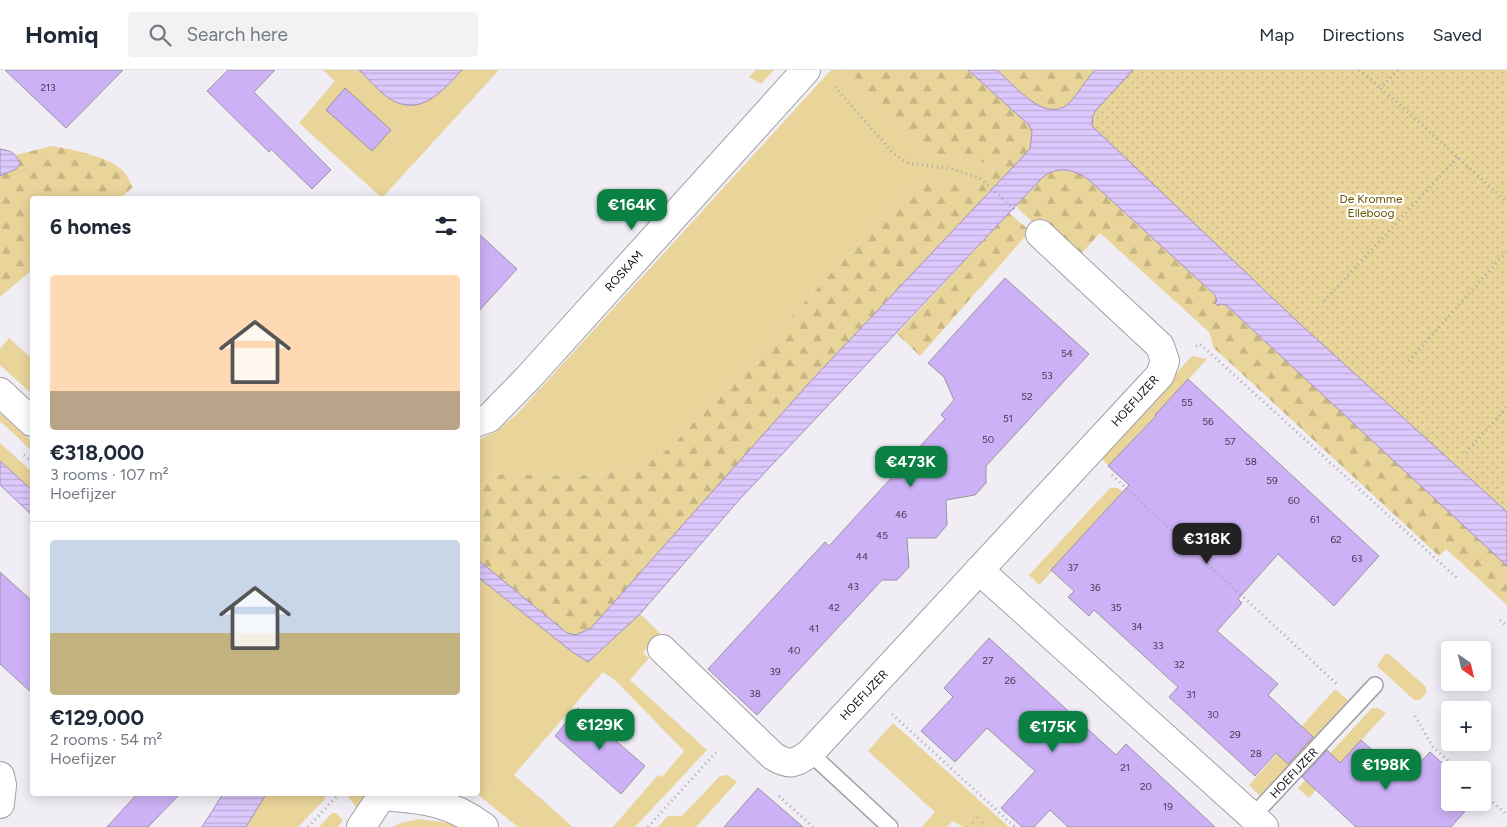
<!DOCTYPE html>
<meta charset="utf-8">
<style>
body{margin:0;font-family:Figtree,sans-serif;background:#f2f2f3;color:#1f2937;height:100vh;display:flex;flex-direction:column;font-size:19px;white-space:nowrap}
*{box-sizing:border-box;margin:0}
p{font-size:16px;color:#747a83}
.icon{flex:none;width:28px;height:28px;fill:none;stroke:currentColor;stroke-width:2;stroke-linecap:round;stroke-linejoin:round}
.map{position:relative;flex:1;overflow:hidden}
.panel{position:absolute;left:30px;top:126px;width:450px;height:600px;display:flex;flex-direction:column;background:#fff;border-radius:5px;box-shadow:0 2px 12px #0003}
.panel>*{flex:none}
.needle{width:32px;rotate:146deg}
.controls{position:absolute;left:1441px;top:571px;display:grid;gap:10px}
.controls a{display:grid;place-items:center;width:50px;height:50px;border-radius:5px;background:#fff;box-shadow:0 2px 12px #0003;font-size:25px}
.price{position:absolute;translate:-50% -42px;padding:0 11px;border-radius:10px;background:#0b8043;color:#fff;font-size:16px;line-height:32px;filter:drop-shadow(0 1px 2px #0008)}
.price::after{content:'';position:absolute;left:50%;top:30px;width:15px;height:11px;margin-left:-8px;background:inherit;clip-path:polygon(0 0,100% 0,50% 100%)}
.price.current{background:#222;color:#fff}
ul{padding:0;list-style:none}
li{display:grid;align-content:center;gap:10px;height:265px;padding:0 20px}
li+li{border-top:1px solid #e0e1e3}
li span{display:grid;place-items:center;height:155px;border-radius:5px;color:#555}
li>.icon{margin-inline-start:auto}
span .icon{width:90px;height:90px;fill:#fffc;stroke-width:1}
li b{font-size:21px}
h2{display:flex;justify-content:space-between;align-items:center;height:60px;padding:0 20px;font-size:21px}
header{display:flex;align-items:center;gap:30px;box-sizing:border-box;height:70px;padding:0 25px;background:#fff;border-bottom:1px solid #e0e1e3}
header strong{font-size:24px}
nav{display:flex;gap:28px;margin-inline-start:auto;font-size:18px}
.search{width:350px;height:45px;background:#f2f2f3;display:flex;align-items:center;gap:12px;box-sizing:border-box;padding:0 18px;border-radius:5px;color:#747a83;font-size:19px}
.map>svg:first-child{display:block}
.grass{fill:#e9d499}
.forest{fill:url(#forest-firs)}
.park{fill:url(#park-dots)}
.water{fill:url(#water-rules);stroke:#a092b8}
.building{fill:#ccb1f6;stroke:#99969d}
.lines{fill:none;stroke-linecap:round;stroke-linejoin:round}
.lane-casing{stroke:#a29fa7;stroke-width:18}
.street-casing{stroke:#a29fa7;stroke-width:30}
.secondary-casing{stroke:#a29fa7;stroke-width:30}
.path{stroke:#aba8af;stroke-width:3;stroke-dasharray:1 4;stroke-linecap:butt}
.lane{stroke:#fff;stroke-width:15}
.street{stroke:#fff;stroke-width:28}
.secondary{stroke:#fff;stroke-width:28}
.labels{text-anchor:middle;dominant-baseline:central;stroke-width:4.5;stroke-linejoin:round;paint-order:stroke}
.number-label{font-size:10px;fill:#433b4f}
.park-label{font-size:12px;fill:#695300;stroke:#fff}
.street-label{font-size:12px;fill:#151417;stroke:#fff}
</style>
<header>
<strong>Homiq</strong>
<div class="search"><svg class="icon" aria-label="search" viewBox="0 0 24 24"><circle cx="10" cy="10" r="6"/><path d="M15 15l6 6"/></svg>Search here</div>
<nav><a>Map</a><a>Directions</a><a>Saved</a></nav>
</header>
<div class="map">
<svg width="1507" height="757" viewBox="0 0 1507 757">
<defs>
<pattern id="forest-firs" width="22" height="20" patternUnits="userSpaceOnUse" patternTransform="scale(1.25)"><rect width="22" height="20" fill="#e9d499"/><path d="M5 1l3.5 6h-7zM16 11l3.5 6h-7z" fill="#c7b583"/></pattern>
<pattern id="park-dots" width="8" height="8" patternUnits="userSpaceOnUse" patternTransform="scale(1.25)"><rect width="8" height="8" fill="#e9d499"/><path d="M2 2h.1M6 6h.1" fill="none" stroke="#c7b583" stroke-width="1.8" stroke-linecap="round"/></pattern>
<pattern id="water-rules" width="6" height="5" patternUnits="userSpaceOnUse" patternTransform="scale(1.25)"><rect width="6" height="5" fill="#dcc8fd"/><path d="M0 2.5h6" fill="none" stroke="#bcabd8"/></pattern>
</defs>
<rect width="100%" height="100%" fill="#f0edf5"/>
<path class="grass" d="M323 0H359C369 9 379 22 390 29 420 48 444 20 462 0H499L382 128 299 53 335 11Z
M756 0H774L761 14 749 7Z
M831 0H840L923 82 992 94 995 98 974 120C960 116 939 107 924 111 913 114 902 129 893 136L673 375C666 381 658 387 650 391 605 411 552 405 504 404L493 406 478 417V370L497 361 516 345Z
M9 268 32 289V324L0 295V279Z
M1192 286 1207 289 1109 396 1100 387Z
M0 343 32 372V381L0 351Z
M0 373 32 402V420L0 391Z
M1110 418H1118L1125 424 1039 515 1029 505Z
M478 507 571 581 588 592 640 544 660 563 643 583 649 588 630 610 707 680 635 757H613L658 705 662 707 684 681 616 611 603 602 514 705 573 757H518L477 724Z
M1385 584H1389L1426 617V623L1420 630H1414L1377 596Z
M1335 619 1348 630 1261 727 1249 715Z
M1372 638H1378L1386 643 1309 728 1298 718Z
M893 653 1009 757H989L975 744 963 757 953 751 947 757H922L935 742 868 681Z
M728 705 737 712 696 757H658L668 746H682L720 706Z
M266 724H326L324 730 298 757H246Z
M346 724H366L360 735 356 737Z
M332 743H336L343 750 338 757H319Z
M420 749 448 753 459 757H392L404 752Z"/>
<path class="forest" d="M840 0H968L1029 55 1032 62 1030 79 809 313 591 558 576 565 567 563 478 490V417L493 406 504 404C552 405 605 411 650 391 658 387 666 381 673 375L893 136C902 129 913 114 924 111 939 107 960 116 974 120L995 98 992 94 923 82Z
M997 0H1095C1085 10 1078 25 1068 34 1045 54 1014 15 997 0Z
M51 76C71 79 107 86 122 100 127 104 130 112 133 117L119 129H32V200L0 227V106L16 99 20 94 16 85Z
M1060 100 1079 103 1088 109 1215 225 1217 231 1215 233 1226 235 1507 496V535L1446 479 1439 486 1214 278 1209 262 1100 163 1081 184 1043 148 1036 156 1016 136 1046 104Z
M1009 143 1030 161 920 286 897 264Z"/>
<path class="park" d="M1095 0H1507V442L1300 254 1068 34Z
M975 744 989 757H963Z"/>
<path class="water" d="M359 0H462C443 20 421 48 390 29 379 22 369 9 359 0Z
M968 0H997C1014 15 1045 54 1068 34 1078 25 1085 10 1095 0H1133L1097 39 1093 45 1092 56 1300 254 1507 442V496L1226 235 1220 234 1218 236 1215 233 1217 231 1215 225 1088 109C1073 99 1055 95 1041 109L739 430 640 544 588 592 571 581 478 507V490L567 563 576 565 591 558 809 313 1030 79 1032 62 1029 55Z
M0 79C12 81 15 82 20 94L16 99 0 106Z
M0 391 32 420V445L0 415Z
M223 724H266L246 757H202Z"/>
<path class="building" d="M5 0H123L66 58Z
M228 0H275L254 22 331 100 312 119 271 79 269 82 207 21Z
M345 18 391 60 372 81 326 40Z
M478 163 517 199 478 242Z
M1005 208 1089 284 986 396V413L975 425 946 430 947 455 936 468H907L909 497 897 510H882L757 645 708 599 825 472 829 476 945 349 941 345 954 330 944 307 928 293Z
M1188 309 1379 486 1334 536 1278 484 1238 529 1242 533 1217 561 1278 614 1268 625 1313 667 1288 694 1276 683 1255 706 1169 627 1178 617 1094 540 1089 546 1068 527 1074 521 1051 500 1129 415 1108 396 1156 346 1155 345Z
M0 502 32 531V623L0 594Z
M989 568 1116 685 1126 674 1215 757H1068L1050 740 1034 757H1022L1001 738 1035 701 987 658 955 692 921 661 953 627 944 618Z
M578 638 645 696 621 724 555 666Z
M1361 670 1404 709 1430 682 1450 700V732H1473L1451 757H1356L1302 707 1327 680 1340 693Z
M758 718 803 757H724Z
M137 724H180L148 757H107Z"/>
<g class="lines">
<defs>
<path id="lane" d="M810 683 890 757
M1253 746 1375 615"/>
<path id="street" d="M478 352 489 348 528 308 806 0
M979 500 1264 757
M662 579 773 686C789 696 795 694 810 683L1160 305 1165 291 1160 276 1040 164
M0 706 2 715 0 734
M382 726C423 729 451 732 484 757"/>
<path id="secondary" d="M0 322 32 352
M361 757 383 724"/>
</defs>
<use href="#lane" class="lane-casing"/>
<use href="#street" class="street-casing"/>
<use href="#secondary" class="secondary-casing"/>
<path class="path" d="M1359 0 1381 18
M1398 0 1381 18 1507 132
M835 17 893 83 908 93 952 99 980 108 1016 141
M1324 231 1458 87
M1196 276 1200 274 1457 508
M1409 291 1507 181
M1466 383 1507 337
M24 385 32 392
M1112 405 1338 615
M1500 550 1507 556
M892 644 1015 757
M1415 646 1433 677 1458 700
M1482 722 1507 745
M779 726 813 757
M308 757 336 727
M648 757 718 680"/>
<use href="#lane" class="lane"/>
<use href="#street" class="street"/>
<use href="#secondary" class="secondary"/>
</g>
<g class="labels">
<g class="number-label">
<text x="48" y="17">213</text>
<text x="1067" y="283">54</text>
<text x="1047" y="305">53</text>
<text x="1027" y="326">52</text>
<text x="1187" y="332">55</text>
<text x="1008" y="348">51</text>
<text x="1208" y="351">56</text>
<text x="988" y="369">50</text>
<text x="1230" y="371">57</text>
<text x="1251" y="391">58</text>
<text x="1272" y="410">59</text>
<text x="1294" y="430">60</text>
<text x="901" y="444">46</text>
<text x="1315" y="449">61</text>
<text x="882" y="465">45</text>
<text x="1336" y="469">62</text>
<text x="862" y="486">44</text>
<text x="1357" y="488">63</text>
<text x="1073" y="497">37</text>
<text x="853" y="516">43</text>
<text x="1095" y="517">36</text>
<text x="834" y="537">42</text>
<text x="1116" y="537">35</text>
<text x="1137" y="556">34</text>
<text x="814" y="558">41</text>
<text x="1158" y="575">33</text>
<text x="794" y="580">40</text>
<text x="988" y="590">27</text>
<text x="1179" y="594">32</text>
<text x="775" y="601">39</text>
<text x="1010" y="610">26</text>
<text x="755" y="623">38</text>
<text x="1191" y="624">31</text>
<text x="1213" y="644">30</text>
<text x="1235" y="664">29</text>
<text x="1256" y="683">28</text>
<text x="1125" y="697">21</text>
<text x="1146" y="716">20</text>
<text x="1168" y="736">19</text>
</g>
<g class="park-label">
<text x="1371" y="129">De Kromme<tspan x="1371" dy="14">Elleboog</tspan></text>
</g>
<g class="street-label">
<text transform="translate(624 201) rotate(-48)">ROSKAM</text>
<text transform="translate(1135 331) rotate(-48)">HOEFIJZER</text>
<text transform="translate(864 625) rotate(-47)">HOEFIJZER</text>
<text transform="translate(1294 703) rotate(-47)">HOEFIJZER</text>
</g>
</g>
</svg>
<div class="controls">
<a><svg class="needle" viewBox="-14 -14 28 28"><path d="M0-13l5 13h-10z" fill="#e53935"/><path d="M0 13l5-13h-10z" fill="#747a83"/></svg></a>
<a>+</a>
<a>−</a>
</div>
<b class="price" style="left:632px;top:161px">€164K</b>
<b class="price" style="left:911px;top:418px">€473K</b>
<b class="price current" style="left:1207px;top:495px">€318K</b>
<b class="price" style="left:600px;top:681px">€129K</b>
<b class="price" style="left:1053px;top:683px">€175K</b>
<b class="price" style="left:1386px;top:721px">€198K</b>
<section class="panel">
<h2>6 homes<svg class="icon" aria-label="filters" viewBox="0 0 24 24"><path d="M4 7h16M4 17h16"/><circle cx="9" cy="7" r="2"/><circle cx="15" cy="17" r="2"/></svg></h2>
<ul>
<li><span style="background:linear-gradient(#ffd9b3 75%,#b9a48a 0)"><svg class="icon" aria-label="home" viewBox="0 0 24 24"><path d="M3 11l9-7 9 7M6 9v11h12V9"/></svg></span><div><b>€318,000</b><p>3 rooms · 107 m²</p><p>Hoefijzer</p></div></li>
<li><span style="background:linear-gradient(#c9d6e8 60%,#c2b280 0)"><svg class="icon" aria-label="home" viewBox="0 0 24 24"><path d="M3 11l9-7 9 7M6 9v11h12V9"/></svg></span><div><b>€129,000</b><p>2 rooms · 54 m²</p><p>Hoefijzer</p></div></li>
</ul>
</section>
</div>
